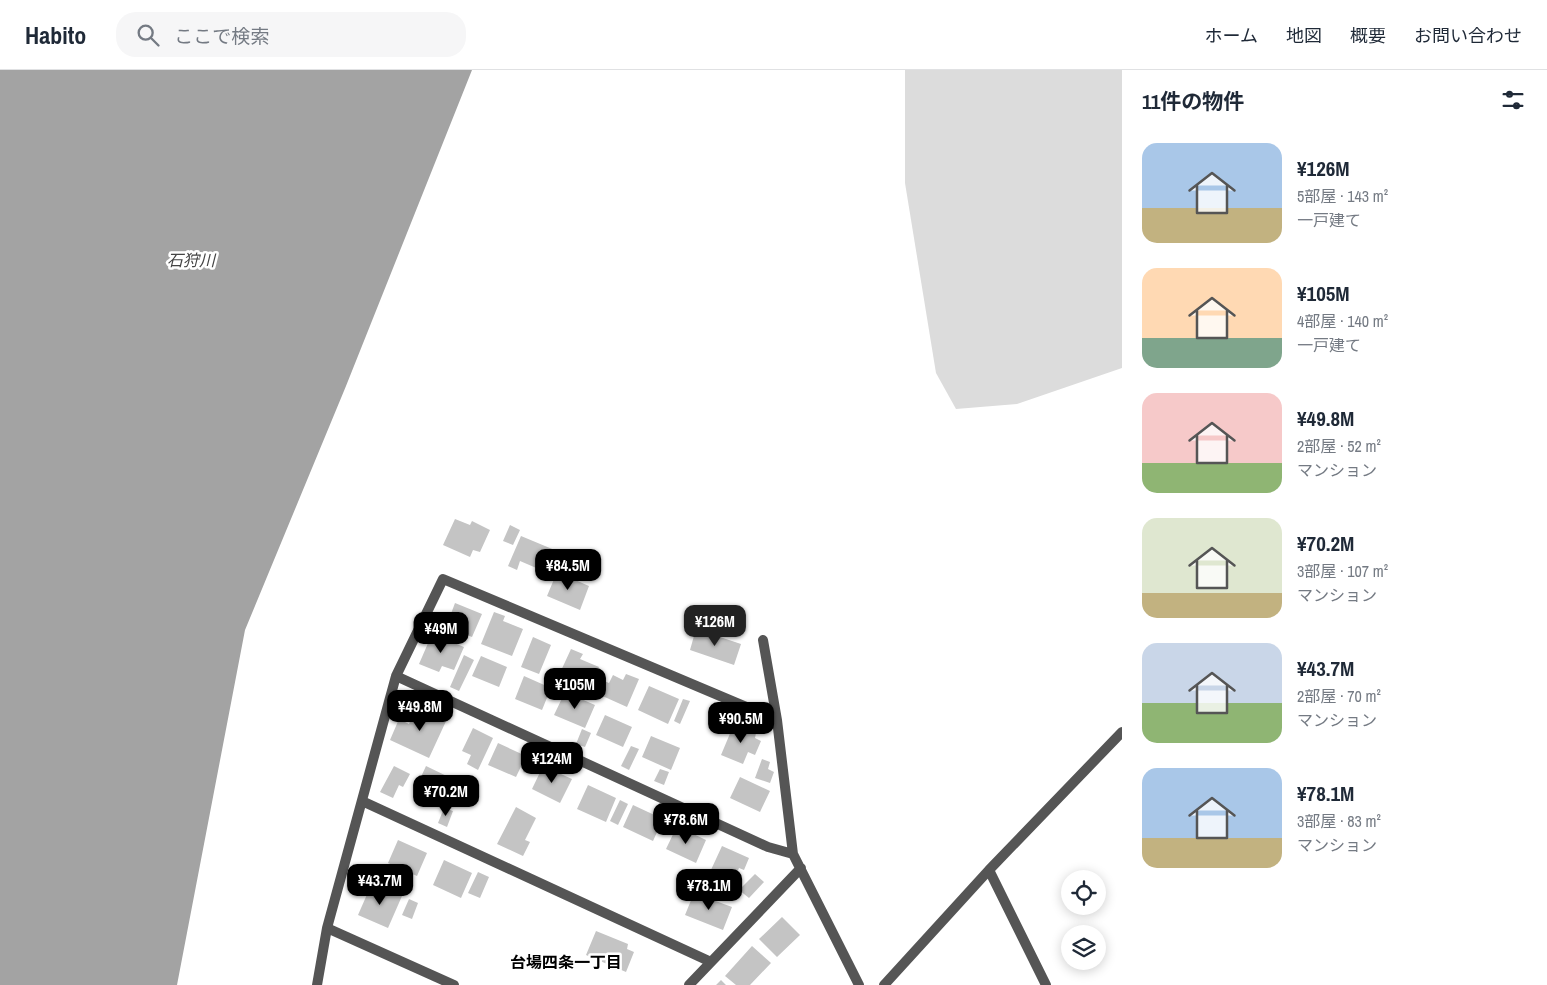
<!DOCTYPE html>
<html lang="ja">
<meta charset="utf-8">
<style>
body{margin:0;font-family:"Archivo Narrow","Noto Sans JP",sans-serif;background:#f6f6f7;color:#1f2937;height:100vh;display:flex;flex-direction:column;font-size:19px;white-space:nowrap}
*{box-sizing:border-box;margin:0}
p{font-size:16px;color:#747a83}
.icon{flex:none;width:28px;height:28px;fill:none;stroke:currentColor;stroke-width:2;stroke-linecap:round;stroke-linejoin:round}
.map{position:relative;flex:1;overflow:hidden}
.sheet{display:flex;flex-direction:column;background:#fff;width:425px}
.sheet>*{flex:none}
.fabs{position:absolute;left:1061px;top:800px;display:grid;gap:10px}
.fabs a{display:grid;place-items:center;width:45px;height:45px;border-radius:50%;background:#fff;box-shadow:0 2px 12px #0003;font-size:25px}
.price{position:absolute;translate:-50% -42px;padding:0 11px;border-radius:10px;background:#000;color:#fff;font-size:16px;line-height:32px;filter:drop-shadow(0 1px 2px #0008)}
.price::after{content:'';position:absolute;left:50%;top:30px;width:15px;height:11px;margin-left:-8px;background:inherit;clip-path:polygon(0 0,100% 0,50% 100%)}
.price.on{background:#222;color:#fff}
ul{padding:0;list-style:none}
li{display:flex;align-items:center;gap:15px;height:125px;padding:0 20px}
li span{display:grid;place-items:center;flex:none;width:140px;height:100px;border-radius:15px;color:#555}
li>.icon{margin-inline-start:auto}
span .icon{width:60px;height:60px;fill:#fffc;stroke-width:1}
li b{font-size:21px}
h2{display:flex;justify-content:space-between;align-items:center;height:60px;padding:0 20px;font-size:21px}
header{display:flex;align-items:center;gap:30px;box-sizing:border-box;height:70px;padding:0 25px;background:#fff;border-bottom:1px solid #e0e1e3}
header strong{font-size:24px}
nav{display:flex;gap:28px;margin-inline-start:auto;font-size:18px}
.search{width:350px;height:45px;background:#f6f6f7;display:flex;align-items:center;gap:12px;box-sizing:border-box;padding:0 18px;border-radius:20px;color:#747a83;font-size:19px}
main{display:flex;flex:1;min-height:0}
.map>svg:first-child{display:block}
.green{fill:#dcdcdc}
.water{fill:#a3a3a3}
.building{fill:#c4c4c4}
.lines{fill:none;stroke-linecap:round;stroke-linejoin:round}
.minor{stroke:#555;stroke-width:10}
.labels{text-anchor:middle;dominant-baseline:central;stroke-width:5;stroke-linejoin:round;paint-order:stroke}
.water-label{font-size:16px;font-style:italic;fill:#444;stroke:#fff}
.neighbourhood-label{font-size:16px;font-weight:bold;fill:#000;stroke:#fff}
</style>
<header>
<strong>Habito</strong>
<div class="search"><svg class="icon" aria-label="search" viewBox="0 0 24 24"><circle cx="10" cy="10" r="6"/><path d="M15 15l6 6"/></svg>ここで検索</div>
<nav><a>ホーム</a><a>地図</a><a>概要</a><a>お問い合わせ</a></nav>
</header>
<main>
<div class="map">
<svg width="1122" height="915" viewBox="0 0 1122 915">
<rect width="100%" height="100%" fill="#fff"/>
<path class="green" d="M905 0H1122V298L1017 334 956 339 936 303 905 113Z"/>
<path class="water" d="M0 0H472L346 316 245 560 177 915H0Z"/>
<path class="building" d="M455 449 470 455 472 451 490 460 480 482 473 480 470 487 443 475Z
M510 455 520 460 513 475 503 471Z
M521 466 557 481 548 503 520 491 517 500 508 496Z
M557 502 589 516 580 540 547 526Z
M455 533 482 544 472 567 446 557Z
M494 542 505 546 503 551 523 559 512 586 481 574Z
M696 559 741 574 734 595 690 580Z
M432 564 464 577 454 600 442 596 439 602 419 594Z
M533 567 551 575 539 604 521 597Z
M571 579 583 584 580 589 599 597 590 619 559 605Z
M464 585 474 590 459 621 450 617Z
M481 586 507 597 499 617 472 606Z
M626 604 639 609 627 637 598 624 604 611 609 613 613 605 623 610Z
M524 606 551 618 542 640 515 629Z
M649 616 679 629 668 654 638 640Z
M565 622 595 635 585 658 554 645Z
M683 629 690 631 680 654 674 651Z
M417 635 447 649 429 688 390 670 399 649 409 654Z
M605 645 632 657 623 677 596 665Z
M734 654 756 663 755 668 761 671 755 685 748 682 743 694 721 685Z
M473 658 493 668 478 700 467 694 471 685 462 681Z
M582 659 591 663 585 677 576 674Z
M651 666 680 678 671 700 642 687Z
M498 673 526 686 516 707 488 695Z
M631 676 639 679 629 700 621 696Z
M530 686 537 689 531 704 523 702Z
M762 689 770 692 768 699 774 702 770 713 755 708Z
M394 696 410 704 403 717 399 715 393 728 380 722Z
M426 696 457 711 446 735 415 720Z
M543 696 572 709 560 733 532 719Z
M660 699 669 702 664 715 654 711Z
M740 707 770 721 760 742 730 728Z
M588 715 616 728 606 752 577 739Z
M620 730 628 734 618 755 610 751Z
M633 735 663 749 653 771 623 757Z
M516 737 536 748 525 770 530 772 523 786 497 774Z
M444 738 453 741 447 757 438 753Z
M677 756 706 770 696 793 666 779Z
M398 770 427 783 417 806 388 793Z
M722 776 749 788 744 800 739 798 733 812 710 802Z
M444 790 472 803 461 828 433 815Z
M478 802 489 807 480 828 468 823Z
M755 804 764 812 749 828 739 820Z
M372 813 402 826 388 858 358 845Z
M694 823 732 837 723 860 685 845Z
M409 829 418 833 412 849 402 845Z
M782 847 800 865 777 887 759 869Z
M596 861 628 874 627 879 634 882 626 902 586 885Z
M752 876 771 893 750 915H736L725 906Z
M721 910 726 915H716Z"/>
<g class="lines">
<path class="minor" d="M763 570 777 650 793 784 859 915
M396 606 768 777 793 784
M362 731 711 892
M989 800 1046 915
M327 858 454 915
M317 915 327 858 396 606 443 509 777 650
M689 915 801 798
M884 915 989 800 1122 662"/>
</g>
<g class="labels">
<g class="water-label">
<text x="191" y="190">石狩川</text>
</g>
<g class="neighbourhood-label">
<text x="566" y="892">台場四条一丁目</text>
</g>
</g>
</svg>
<div class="fabs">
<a><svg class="icon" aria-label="locate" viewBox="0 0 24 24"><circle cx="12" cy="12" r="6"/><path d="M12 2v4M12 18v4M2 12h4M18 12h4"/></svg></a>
<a><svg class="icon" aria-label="layers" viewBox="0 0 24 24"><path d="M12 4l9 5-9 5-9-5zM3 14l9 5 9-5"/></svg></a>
</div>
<b class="price" style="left:568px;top:521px">¥84.5M</b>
<b class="price on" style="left:715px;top:577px">¥126M</b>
<b class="price" style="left:441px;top:584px">¥49M</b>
<b class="price" style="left:575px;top:640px">¥105M</b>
<b class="price" style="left:420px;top:662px">¥49.8M</b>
<b class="price" style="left:741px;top:674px">¥90.5M</b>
<b class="price" style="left:552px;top:714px">¥124M</b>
<b class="price" style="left:446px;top:747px">¥70.2M</b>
<b class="price" style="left:686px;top:775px">¥78.6M</b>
<b class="price" style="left:380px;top:836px">¥43.7M</b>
<b class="price" style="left:709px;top:841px">¥78.1M</b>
</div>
<section class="sheet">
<h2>11件の物件<svg class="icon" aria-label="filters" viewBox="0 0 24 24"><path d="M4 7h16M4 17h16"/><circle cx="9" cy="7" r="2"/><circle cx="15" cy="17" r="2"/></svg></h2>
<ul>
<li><span style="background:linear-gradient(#a9c7e8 65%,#c2b280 0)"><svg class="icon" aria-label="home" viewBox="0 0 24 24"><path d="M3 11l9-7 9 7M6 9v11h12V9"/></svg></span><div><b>¥126M</b><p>5部屋 · 143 m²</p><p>一戸建て</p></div></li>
<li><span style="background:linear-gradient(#ffd9b3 70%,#7fa58c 0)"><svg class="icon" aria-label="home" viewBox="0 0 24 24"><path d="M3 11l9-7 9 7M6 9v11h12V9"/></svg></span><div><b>¥105M</b><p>4部屋 · 140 m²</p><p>一戸建て</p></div></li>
<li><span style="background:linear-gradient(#f6c9c9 70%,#8fb573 0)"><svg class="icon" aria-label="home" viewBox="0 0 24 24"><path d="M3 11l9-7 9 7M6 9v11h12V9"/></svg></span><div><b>¥49.8M</b><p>2部屋 · 52 m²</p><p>マンション</p></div></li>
<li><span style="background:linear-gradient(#dfe7d0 75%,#c2b280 0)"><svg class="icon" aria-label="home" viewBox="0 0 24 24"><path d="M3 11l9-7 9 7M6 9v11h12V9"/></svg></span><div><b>¥70.2M</b><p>3部屋 · 107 m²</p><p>マンション</p></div></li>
<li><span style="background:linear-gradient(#c9d6e8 60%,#8fb573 0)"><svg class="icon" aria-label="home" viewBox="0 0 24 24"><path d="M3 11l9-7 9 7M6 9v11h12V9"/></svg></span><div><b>¥43.7M</b><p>2部屋 · 70 m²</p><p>マンション</p></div></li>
<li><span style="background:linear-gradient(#a9c7e8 70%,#c2b280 0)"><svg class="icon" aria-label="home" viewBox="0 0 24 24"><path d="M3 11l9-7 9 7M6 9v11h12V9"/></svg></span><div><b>¥78.1M</b><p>3部屋 · 83 m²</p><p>マンション</p></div></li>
</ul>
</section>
</main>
